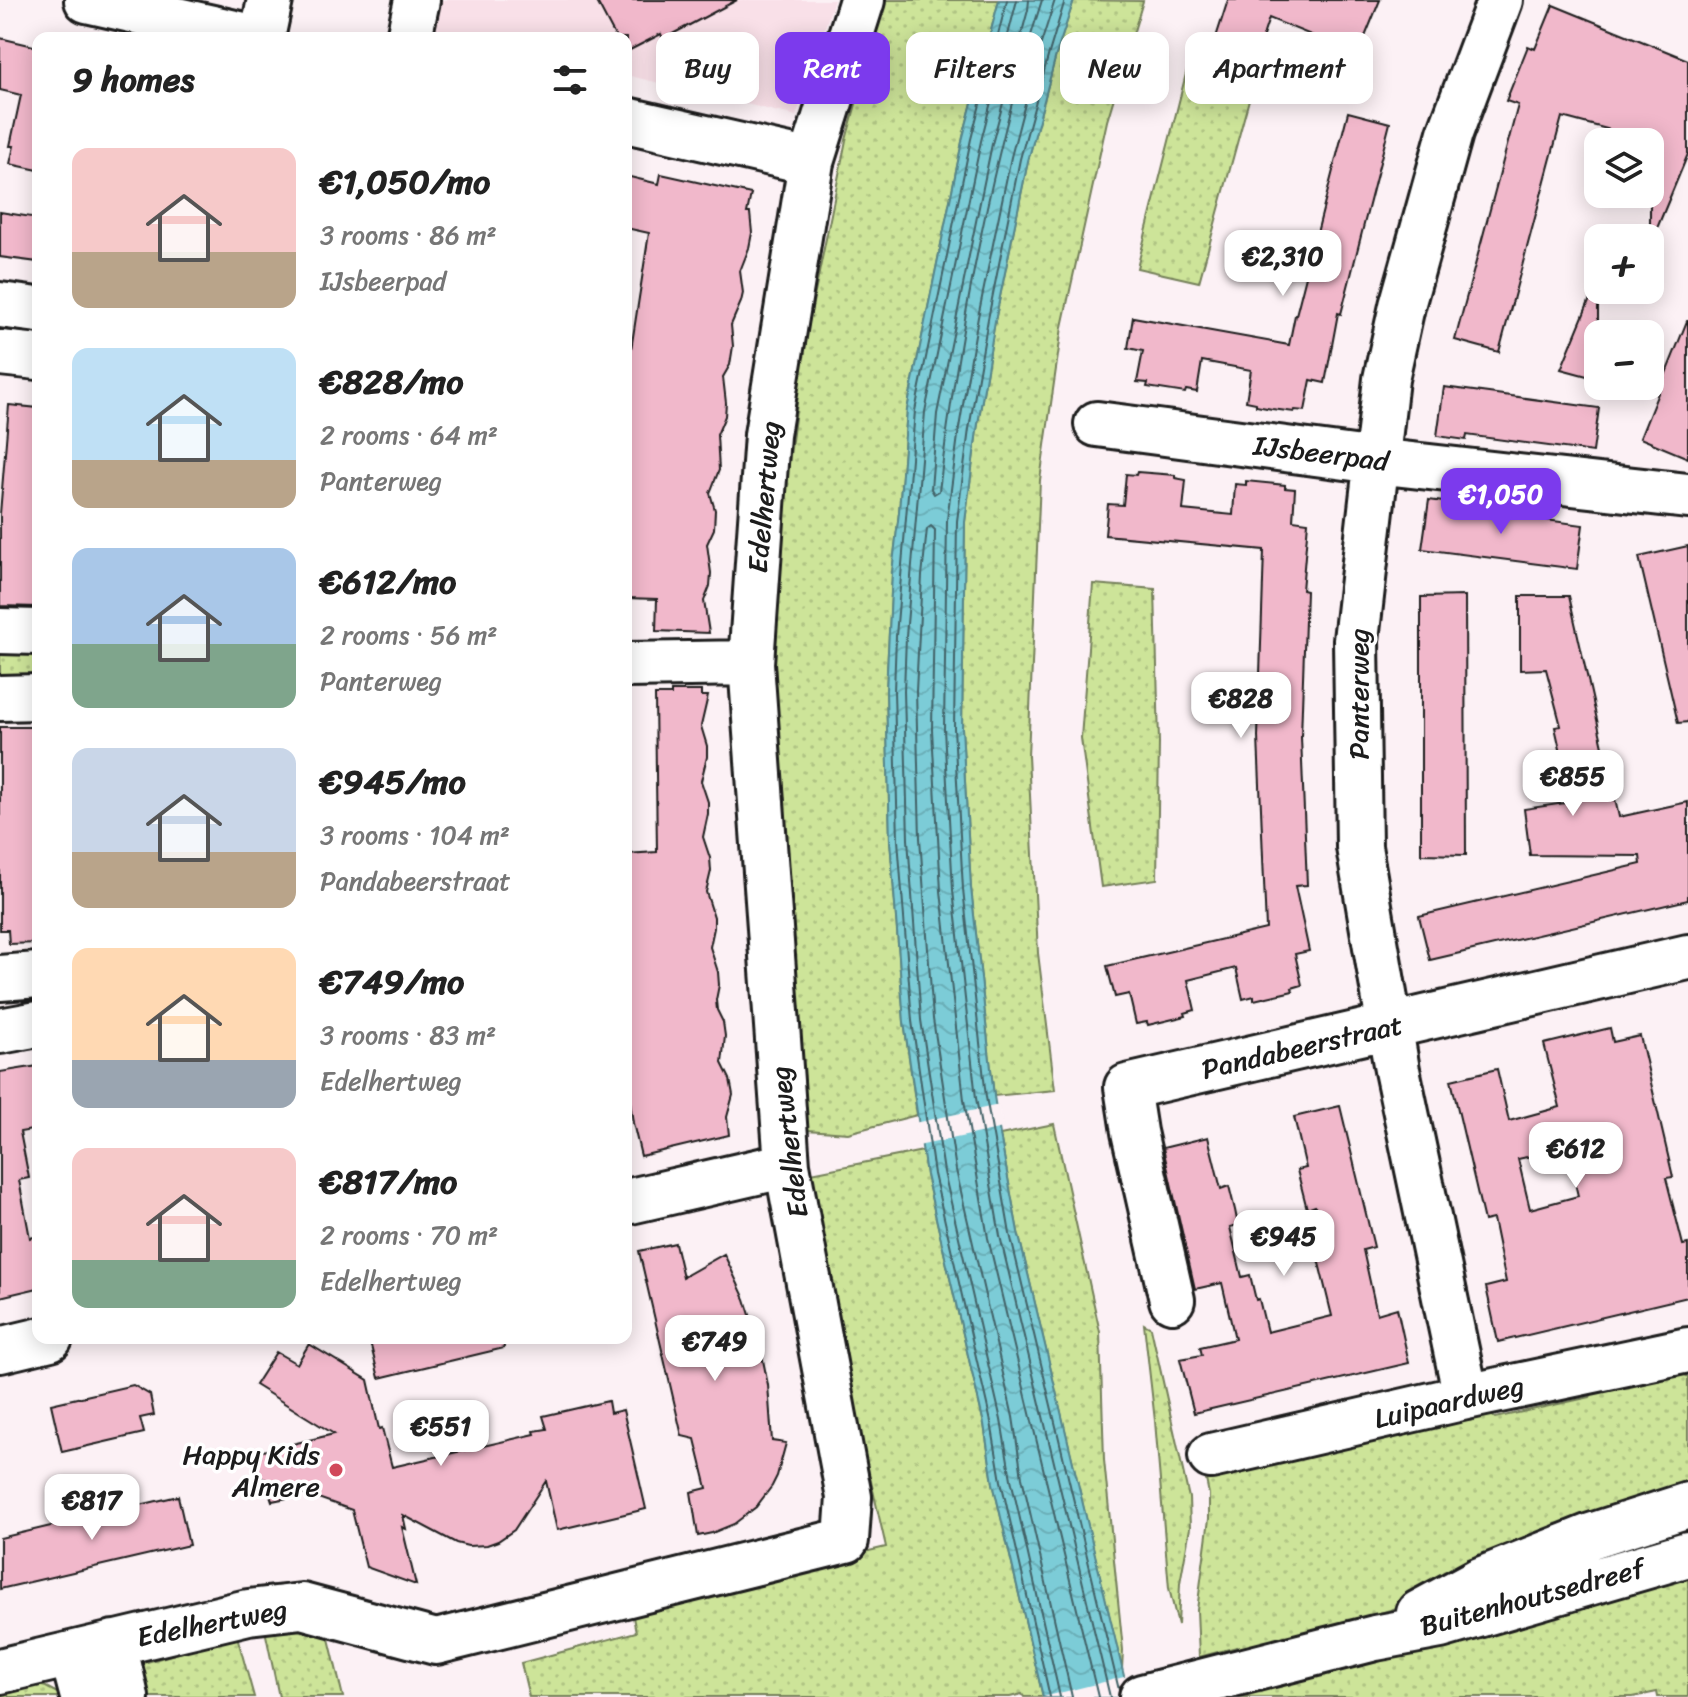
<!DOCTYPE html>
<meta charset="utf-8">
<style>
body{margin:0;font-family:Sriracha,sans-serif;background:#f2f2f2;color:#222;height:100vh;display:flex;flex-direction:column;font-size:30px;white-space:nowrap}
*{box-sizing:border-box;margin:0}
p{font-size:26px;color:#767676}
.icon{flex:none;width:44px;height:44px;fill:none;stroke:currentColor;stroke-width:2;stroke-linecap:round;stroke-linejoin:round}
.map{position:relative;flex:1;overflow:hidden}
.drawer{position:absolute;left:32px;top:32px;width:600px;height:1312px;display:flex;flex-direction:column;background:#fff;border-radius:16px;box-shadow:0 4px 20px #0003}
.drawer>*{flex:none}
.banner{position:absolute;left:656px;top:32px;width:760px;height:72px;display:flex;gap:16px}
.buttons{position:absolute;left:1584px;top:128px;display:grid;gap:16px}
.buttons a{display:grid;place-items:center;width:80px;height:80px;border-radius:16px;background:#fff;box-shadow:0 4px 20px #0003;font-size:40px}
.price{position:absolute;translate:-50% -68px;padding:0 18px;border-radius:16px;background:#fff;color:#222;font-size:26px;line-height:52px;filter:drop-shadow(0 2px 4px #0008)}
.price::after{content:'';position:absolute;left:50%;top:48px;width:24px;height:18px;margin-left:-12px;background:inherit;clip-path:polygon(0 0,100% 0,50% 100%)}
.price.active{background:#7c3aed;color:#fff}
ul{padding:0;list-style:none}
li{display:flex;align-items:center;gap:24px;height:200px;padding:0 40px}
li span{display:grid;place-items:center;flex:none;width:224px;height:160px;border-radius:16px;color:#555}
li>.icon{margin-inline-start:auto}
span .icon{width:96px;height:96px;fill:#fffc;stroke-width:1}
li b{font-size:34px}
h2{display:flex;justify-content:space-between;align-items:center;height:96px;padding:0 40px;font-size:34px}
.pill{padding:0 28px;border-radius:16px;background:#fff;box-shadow:0 4px 20px #0003;font-size:28px;line-height:72px}
.pill.active{background:#7c3aed;color:#fff}
.map>svg:first-child{display:block}
.built{fill:#f9e0e8}
.grass{fill:url(#grass-dots);stroke:#74805a;stroke-width:2}
.water{fill:url(#water-waves);stroke:#56868c;stroke-width:2}
.pier{fill:#fcf1f5}
.lines{fill:none;stroke-linecap:round;stroke-linejoin:round}
.shore{stroke:#426267;stroke-width:2}
.building{fill:#f1b8cb;stroke:#1c1c1c;stroke-width:2;fill-rule:evenodd}
.minor-casing{stroke:#1c1c1c;stroke-width:50}
.major-casing{stroke:#1c1c1c;stroke-width:50}
.minor{stroke:#fff;stroke-width:44}
.major{stroke:#fff;stroke-width:44}
.poi-dot{fill:#d1495b;stroke:#fff;stroke-width:3}
.labels{text-anchor:middle;dominant-baseline:central;stroke-width:7;stroke-linejoin:round;paint-order:stroke}
.street-label{font-size:28px;fill:#1c1c1c;stroke:#fff}
.poi-label{font-size:28px;fill:#1c1c1c;stroke:#fff;text-anchor:end}
</style>
<div class="map">
<svg width="1688" height="1697" viewBox="0 0 1688 1697">
<defs>
<pattern id="grass-dots" width="8" height="8" patternUnits="userSpaceOnUse" patternTransform="scale(2)"><rect width="8" height="8" fill="#cde499"/><path d="M2 2h.1M6 6h.1" fill="none" stroke="#afc383" stroke-width="1.8" stroke-linecap="round"/></pattern>
<pattern id="water-waves" width="16" height="10" patternUnits="userSpaceOnUse" patternTransform="scale(2)"><rect width="16" height="10" fill="#7cccd7"/><path d="M0 5q4-4 8 0t8 0" fill="none" stroke="#6bafb8"/></pattern>
</defs>
<rect width="100%" height="100%" fill="#fcf1f5"/>
<filter id="ink" filterUnits="userSpaceOnUse"><feTurbulence type="fractalNoise" baseFrequency=".0125" numOctaves="2"/><feDisplacementMap in="SourceGraphic" scale="16" xChannelSelector="R" yChannelSelector="G"/><feConvolveMatrix kernelMatrix="1 2 1 2 8 2 1 2 1" color-interpolation-filters="sRGB"/></filter>
<g filter="url(#ink)">
<path class="built" d="M435 0H834L796 116 626 75V38H473L429 27Z"/>
<path class="grass" d="M885 0H999L963 137 907 410 899 512 892 573 886 691 890 840 904 1022 917 1115 848 1133 807 1130 794 1041 773 712 779 539 805 342 846 140Z
M1074 0 1143 1 1107 121 1062 327 1040 480 1028 756 1038 953 1055 1090 994 1096 971 888 962 728 965 522 977 430 995 321 1028 161 1056 55Z
M1191 54 1256 74 1199 282 1137 268Z
M1093 584 1155 589 1159 743 1157 879 1101 887 1081 738Z
M0 649 38 650V675L0 677Z
M1054 1124 1100 1332 1104 1460 1123 1650 1122 1669 1018 1232 1000 1135Z
M923 1151 926 1175 984 1424 993 1483 1043 1697H1024L1022 1694 1010 1697H529L521 1663 636 1632 631 1607 886 1547 801 1175Z
M1144 1324 1151 1328 1189 1498 1190 1528 1180 1583 1178 1625 1169 1588 1155 1421Z
M1667 1364 1688 1377V1491L1423 1600 1242 1655 1237 1647 1199 1657 1197 1610 1209 1519V1494L1204 1470 1479 1405 1495 1418 1590 1397 1602 1378Z
M1688 1574V1697H1658L1657 1692 1633 1697H1226Z
M326 1626 343 1697H279L265 1630Z
M237 1636 254 1697H137L140 1664Z
M35 1684 46 1687 65 1697H0V1686Z"/>
<path class="water" d="M999 0H1074L1056 55 1028 161 995 321 977 430 965 522 962 728 971 888 994 1096 1000 1135 1018 1232 1129 1697H1043L993 1483 984 1424 926 1175 904 1022 890 840 886 691 892 573 899 512 907 410 963 137Z"/>
<path class="pier" d="M999 1105 1003 1128 918 1146 914 1123Z
M1128 1676 1133 1697H1043Z"/>
<g class="lines">
<path class="shore" d="M1007 0 971 139 915 411 896 636 894 691 898 840 912 1021 934 1174 991 1422 1001 1481 1050 1697
M1017 0 981 141 925 412 906 636 904 691 908 839 921 1020 944 1172 1001 1420 1011 1479 1060 1697
M1029 0 1028 10 992 144 973 236 937 414 931 489 934 494 939 491C960 325 991 159 1042 0
M1055 0 1039 50 1011 157 978 317 959 428 947 520 944 729 953 890 976 1098 983 1138 1000 1236 1110 1697
M1065 0 1049 53 1020 159 988 319 969 429 957 521 954 728 963 889 986 1097 993 1136 1010 1234 1119 1690
M1072 1697 1022 1477 1013 1417 956 1170 933 1019 920 838 916 691 922 576 927 529 931 526 935 530 932 730 941 891 964 1100 988 1238 1098 1697"/>
</g>
<path class="building" d="M596 0H737L663 39 661 34 626 52V38H616Z
M1228 0H1380L1358 54 1269 18 1253 66 1211 53Z
M1553 5 1688 60V154L1650 245V150L1653 142H1638L1607 129 1562 117 1499 352 1455 340 1518 105 1506 101 1528 46 1535 49Z
M0 38 38 47V170L10 164 14 146H10L21 95 0 90Z
M1348 112 1390 123 1341 314 1338 313 1325 383 1311 380 1305 411 1295 410 1294 412 1272 409 1256 406V403L1246 401 1251 370 1202 361 1197 392 1186 390 1185 393 1147 387 1148 383 1137 382 1143 351 1128 348 1133 317 1289 345 1295 315H1296Z
M661 174 751 194 747 213H750L752 233 749 248 740 271 743 293 741 302 731 325 733 346 730 365 723 377 726 403 725 416 717 435 719 470 710 493 715 510 714 529 707 544 711 573 710 586 704 601 709 633 656 631 657 599 626 598V382L649 233 626 228V176L659 184Z
M0 212 38 218V262L0 257Z
M1597 282H1598V379L1561 369Z
M1687 321H1688V458L1640 438Z
M1444 387 1599 408 1593 452 1467 435 1466 440 1437 436Z
M9 405 38 408V607L0 606V514Z
M1137 472 1175 475V478L1186 480 1183 510 1233 515 1235 484 1246 485V481L1285 485V488L1295 489 1293 520 1308 522 1302 590 1306 591 1301 737 1307 885 1295 886 1309 951 1295 954 1302 985 1292 988 1293 991 1254 1000V996L1243 999 1236 968 1188 980 1195 1010 1185 1013 1186 1016 1148 1025 1147 1022 1136 1024 1129 994 1115 997 1107 966 1266 929 1258 737 1264 550 1105 535 1108 504 1123 505 1126 474 1136 475Z
M1429 500 1458 504 1457 508 1583 525 1577 569 1422 549Z
M1688 546V722L1678 723 1639 557Z
M1465 596 1466 855 1421 854V597Z
M1520 596H1569L1619 817 1688 802V900L1430 960 1419 916 1641 864 1640 856 1530 855 1524 809 1572 802 1555 727 1561 726 1546 669 1520 670Z
M671 691H701V696H708L701 726 707 746V757L701 781 708 802V814L703 837 710 858 711 871 706 892 714 917V928L710 947 718 972 719 985 716 1000 717 1010 723 1022 725 1036 722 1063 730 1079 733 1095 727 1117 729 1135 641 1156 633 1123 626 1073V854L657 852 655 695H671Z
M0 727H38V943L9 944 8 930H0Z
M1610 1028 1613 1042 1640 1036 1673 1177 1666 1178 1683 1245 1688 1244V1297L1498 1342 1486 1287 1506 1282 1493 1219 1484 1221 1451 1080 1497 1069 1509 1121 1560 1107 1544 1044ZM1567 1148 1578 1196 1530 1209 1518 1159Z
M38 1066V1129L20 1132 29 1178 19 1180 30 1238 38 1236V1288L0 1297V1072Z
M1340 1106 1374 1247 1363 1250 1377 1314 1397 1308 1409 1363 1194 1413 1180 1359 1202 1355 1200 1347 1235 1339 1222 1283 1195 1289 1163 1148 1208 1137 1221 1189 1229 1186 1235 1210 1238 1225 1230 1227 1242 1277 1250 1275 1256 1300 1259 1299 1267 1332 1332 1316 1318 1259 1327 1257 1321 1232 1315 1206 1307 1209 1297 1170 1306 1168 1294 1117Z
M675 1243 683 1277 724 1254 745 1299 761 1350 768 1385 772 1441 786 1443 777 1476 772 1486 756 1507 734 1524 712 1533 698 1536 691 1492 707 1488 695 1439 682 1436 639 1251Z
M369 1338H503L504 1348 379 1378Z
M309 1344 368 1380 379 1429 382 1428 392 1467 535 1434 534 1431 547 1429 543 1416 608 1401 610 1413 623 1410 646 1509 557 1530 546 1481 514 1530 498 1541 487 1545 468 1546 456 1543 403 1515 406 1529 402 1527 416 1585 366 1567 352 1510 307 1494 272 1501 265 1479 261 1478 256 1458 260 1457 259 1452 334 1434 255 1385 276 1352 297 1364Z
M133 1385 150 1395 154 1415 140 1418 144 1433 62 1452 51 1404Z
M178 1496 189 1545 0 1589V1538Z"/>
<g class="lines">
<defs>
<path id="minor" d="M87 0 257 38
M262 38 270 0
M409 38 417 0
M626 120 811 162
M0 305 38 310
M0 353 38 357
M1097 424 1376 461 1688 496
M0 631 38 632
M626 665 751 663
M0 698 38 697
M0 978 38 975
M0 1031 38 1024
M626 1202 787 1165
M1172 1300 1134 1132 1127 1087 1688 957
M0 1350 50 1338
M1466 1397 1397 1070 1359 847 1356 640 1386 379 1402 306 1450 133 1500 0
M1211 1456 1466 1397 1688 1350
M114 1643 126 1697
M72 1655 83 1697
M0 1671 248 1612 302 1606 436 1642 846 1540 849 1497 787 1165 751 663 767 435 811 162 862 0"/>
<path id="major" d="M1419 1613 1478 1581 1591 1536 1688 1505
M1142 1697 1375 1638 1440 1626 1688 1554"/>
</defs>
<use href="#minor" class="minor-casing"/>
<use href="#major" class="major-casing"/>
<use href="#minor" class="minor"/>
<use href="#major" class="major"/>
</g>
</g>
<circle class="poi-dot" cx="336" cy="1470" r="8"/>
<g class="labels">
<g class="street-label">
<text transform="translate(1321 453) rotate(7)">IJsbeerpad</text>
<text transform="translate(764 497) rotate(-85)">Edelhertweg</text>
<text transform="translate(1358 694) rotate(-90)">Panterweg</text>
<text transform="translate(1302 1047) rotate(-13)">Pandabeerstraat</text>
<text transform="translate(789 1142) rotate(-97)">Edelhertweg</text>
<text transform="translate(1449 1402) rotate(-13)">Luipaardweg</text>
<text transform="translate(1532 1597) rotate(-15)">Buitenhoutsedreef</text>
<text transform="translate(212 1623) rotate(-11)">Edelhertweg</text>
</g>
<g class="poi-label">
<text x="320" y="1454">Happy Kids<tspan x="320" dy="32">Almere</tspan></text>
</g>
</g>
</svg>
<div class="buttons">
<a><svg class="icon" aria-label="layers" viewBox="0 0 24 24"><path d="M12 4l9 5-9 5-9-5zM3 14l9 5 9-5"/></svg></a>
<a>+</a>
<a>−</a>
</div>
<b class="price" style="left:1283px;top:298px">€2,310</b>
<b class="price active" style="left:1501px;top:536px">€1,050</b>
<b class="price" style="left:1241px;top:740px">€828</b>
<b class="price" style="left:1573px;top:818px">€855</b>
<b class="price" style="left:1576px;top:1190px">€612</b>
<b class="price" style="left:1284px;top:1278px">€945</b>
<b class="price" style="left:715px;top:1383px">€749</b>
<b class="price" style="left:441px;top:1468px">€551</b>
<b class="price" style="left:92px;top:1542px">€817</b>
<div class="banner">
<a class="pill">Buy</a>
<a class="pill active">Rent</a>
<a class="pill">Filters</a>
<a class="pill">New</a>
<a class="pill">Apartment</a>
</div>
<section class="drawer">
<h2>9 homes<svg class="icon" aria-label="filters" viewBox="0 0 24 24"><path d="M4 7h16M4 17h16"/><circle cx="9" cy="7" r="2"/><circle cx="15" cy="17" r="2"/></svg></h2>
<ul>
<li><span style="background:linear-gradient(#f6c9c9 65%,#b9a48a 0)"><svg class="icon" aria-label="home" viewBox="0 0 24 24"><path d="M3 11l9-7 9 7M6 9v11h12V9"/></svg></span><div><b>€1,050/mo</b><p>3 rooms · 86 m²</p><p>IJsbeerpad</p></div></li>
<li><span style="background:linear-gradient(#bfe0f5 70%,#b9a48a 0)"><svg class="icon" aria-label="home" viewBox="0 0 24 24"><path d="M3 11l9-7 9 7M6 9v11h12V9"/></svg></span><div><b>€828/mo</b><p>2 rooms · 64 m²</p><p>Panterweg</p></div></li>
<li><span style="background:linear-gradient(#a9c7e8 60%,#7fa58c 0)"><svg class="icon" aria-label="home" viewBox="0 0 24 24"><path d="M3 11l9-7 9 7M6 9v11h12V9"/></svg></span><div><b>€612/mo</b><p>2 rooms · 56 m²</p><p>Panterweg</p></div></li>
<li><span style="background:linear-gradient(#c9d6e8 65%,#b9a48a 0)"><svg class="icon" aria-label="home" viewBox="0 0 24 24"><path d="M3 11l9-7 9 7M6 9v11h12V9"/></svg></span><div><b>€945/mo</b><p>3 rooms · 104 m²</p><p>Pandabeerstraat</p></div></li>
<li><span style="background:linear-gradient(#ffd9b3 70%,#9aa5b1 0)"><svg class="icon" aria-label="home" viewBox="0 0 24 24"><path d="M3 11l9-7 9 7M6 9v11h12V9"/></svg></span><div><b>€749/mo</b><p>3 rooms · 83 m²</p><p>Edelhertweg</p></div></li>
<li><span style="background:linear-gradient(#f6c9c9 70%,#7fa58c 0)"><svg class="icon" aria-label="home" viewBox="0 0 24 24"><path d="M3 11l9-7 9 7M6 9v11h12V9"/></svg></span><div><b>€817/mo</b><p>2 rooms · 70 m²</p><p>Edelhertweg</p></div></li>
</ul>
</section>
</div>
